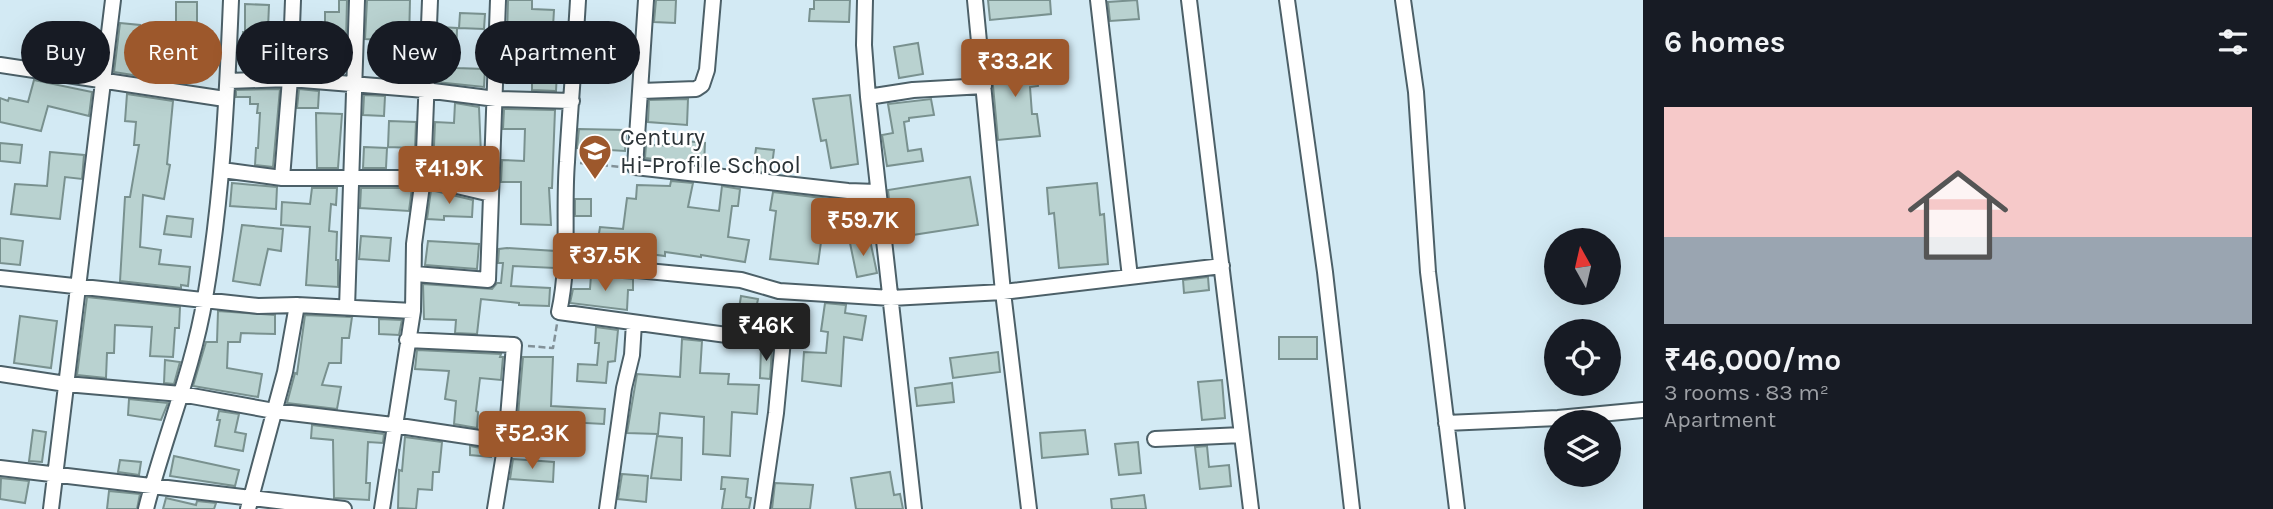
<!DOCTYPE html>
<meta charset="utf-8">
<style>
body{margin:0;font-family:Karla,sans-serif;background:#242831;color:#f1f3f6;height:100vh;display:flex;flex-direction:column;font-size:26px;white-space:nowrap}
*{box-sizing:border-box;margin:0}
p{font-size:23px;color:#9ea1a6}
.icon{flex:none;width:38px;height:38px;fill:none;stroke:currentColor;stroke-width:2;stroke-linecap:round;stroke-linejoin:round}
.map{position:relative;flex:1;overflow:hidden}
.drawer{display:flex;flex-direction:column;background:#171b24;width:630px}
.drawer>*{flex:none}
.hud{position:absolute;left:21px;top:21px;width:665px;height:63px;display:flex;gap:14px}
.needle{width:46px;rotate:352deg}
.buttons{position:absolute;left:1544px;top:228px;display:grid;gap:14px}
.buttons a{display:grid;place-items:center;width:77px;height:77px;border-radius:50%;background:#171b24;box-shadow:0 7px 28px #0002;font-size:35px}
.price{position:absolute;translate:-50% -60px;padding:0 16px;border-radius:7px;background:#9d582c;color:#fff;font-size:23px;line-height:46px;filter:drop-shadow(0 2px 4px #0008)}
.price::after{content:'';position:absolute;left:50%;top:42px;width:21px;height:16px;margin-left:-10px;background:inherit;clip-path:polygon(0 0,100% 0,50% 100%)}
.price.active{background:#222;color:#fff}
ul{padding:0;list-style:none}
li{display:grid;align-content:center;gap:14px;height:371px;padding:0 21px}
li span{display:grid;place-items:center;height:217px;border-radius:0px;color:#555}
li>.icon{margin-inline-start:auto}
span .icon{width:126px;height:126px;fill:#fffc;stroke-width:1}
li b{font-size:30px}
h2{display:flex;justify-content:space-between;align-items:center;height:84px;padding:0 21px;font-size:30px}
.tag{padding:0 24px;border-radius:32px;background:#171b24;box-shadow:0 7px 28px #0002;font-size:24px;line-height:63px}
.tag.active{background:#9d582c;color:#fff}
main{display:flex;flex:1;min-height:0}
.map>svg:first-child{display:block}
.building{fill:#b9d2d0;stroke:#79918f;stroke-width:2}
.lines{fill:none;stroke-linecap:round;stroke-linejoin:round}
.street-casing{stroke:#4c6068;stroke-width:18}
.path{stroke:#829198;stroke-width:2.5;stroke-dasharray:7 3.5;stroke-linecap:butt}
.street{stroke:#fff;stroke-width:14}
.labels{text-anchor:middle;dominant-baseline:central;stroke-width:5;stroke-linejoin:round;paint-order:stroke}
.poi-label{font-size:24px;fill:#2b3337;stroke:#fff;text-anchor:start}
</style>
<main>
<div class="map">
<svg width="1643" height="509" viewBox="0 0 1643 509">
<rect width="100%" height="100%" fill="#d3eaf4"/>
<path class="building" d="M339 0H347L346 43 322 42 321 70H300L302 22 325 23V12H339Z
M367 0H410L409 41 365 39Z
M508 0H532V9L554 10 553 27H550L549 51 558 52 556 91 532 90V37L507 36Z
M656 0H676L675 23 654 22Z
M814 0H850L849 22 809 21 810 9H814Z
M988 0H1050L1051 14 990 20Z
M1137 0 1139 19 1110 21 1108 2Z
M176 2H197V23H176Z
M245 4 269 5 267 52 269 51 270 64 259 65 258 70 248 71 247 47H242L243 32H245Z
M460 13 485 14 484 29 459 28Z
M120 23 140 25 137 48 173 52 170 81 114 72Z
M439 27 457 28 456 68 485 69 484 87 436 82Z
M918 43 923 74 899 78 894 47Z
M55 49 90 58 87 68 51 63Z
M1035 60 1038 86 1030 87 1032 114H1037L1040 136 998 140 991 64Z
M34 80 92 92 89 116 48 106 41 131 0 122V98L8 101 9 98 28 102Z
M280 89 273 167 255 165 256 148H258L260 113H257L258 104H250V97H236V90Z
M299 89 319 91 318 108H297Z
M127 94 173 101 167 164 170 165 164 199 143 195 140 247 161 250 159 264 190 267 188 286 181 285V288L120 281 125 197H130L139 145H134L136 122 125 121Z
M364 95 385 96 384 116 363 115Z
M850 95 858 164 831 168 826 140 821 141 813 99Z
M688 99 687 125 648 122 649 100Z
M931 99 934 115 909 118V121L904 122 908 151 921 149 923 161 887 166 882 135 893 133 888 104Z
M455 103 479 107 482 179 473 180 433 170 435 122 454 123Z
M504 109 555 110 552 188H549L551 225 521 224V182H501L502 160 524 161 525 129H503Z
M316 113 342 114 338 168H317Z
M389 121 416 122 415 148 388 147Z
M579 129 626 130 625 151 577 148Z
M686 141 705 143 704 165 645 158 646 145 685 146Z
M0 143 22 145 20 163 0 161Z
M364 147 387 148 386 168H363Z
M756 148 774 150 771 173 753 171Z
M50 152 84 155 82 179 65 177 60 219 11 214 15 184 47 186Z
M970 177 978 225 893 238 888 190Z
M671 181 693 183 688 207 719 211 722 186 740 189 738 206H732L728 237 749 240 745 262 701 255V257L665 252V256L634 252V260L619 259 620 249 597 246 600 227 623 229 627 198 636 199 637 185 670 186Z
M232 183 277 187 276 209 230 206Z
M1097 183 1100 215 1104 214 1108 264 1059 268 1054 213 1049 214 1047 188Z
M312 188H337L336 205 331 204 329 231 337 232 336 260H338V287L306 285 310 227 281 225 282 202 310 204Z
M361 188H412L409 211 360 208Z
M431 190 473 200 472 217 444 216V220L427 219Z
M773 192 830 199 829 213H825L818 264 770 259 776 211 770 210Z
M575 199H591V216H575Z
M167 216 193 219 191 237 164 234Z
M242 225 283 229 281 251 268 249 260 285 233 281Z
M361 236 391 238 389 261 359 259Z
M0 238 23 241 20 265 0 263Z
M575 238H594V250L575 249Z
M870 240 877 273 857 277 850 243Z
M428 241 479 244 477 269 425 265Z
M507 248 556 251 555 268 513 266 511 286 550 288 549 306 519 305V303L481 299 477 334 455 333 456 320 424 319 423 284 492 289 497 283H501L503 263H498L499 249Z
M591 275 633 279V290H628L627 310 570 303 573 289H590Z
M1208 277 1209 290 1184 293 1183 280Z
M741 296 758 299 757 304 780 308 777 330 762 329 758 327V324L737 321Z
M87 297 180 307 179 328H175L173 357 150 356 152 327 115 325 114 353H107L106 378 77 375Z
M825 303 846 305 845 313 866 316 862 340 844 337 841 386 802 381 804 352 826 353 828 332 821 331Z
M218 311 275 315V334L241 333 240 342H228L227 368 262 374 258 397 193 386 206 342H217Z
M305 315 352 317 349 338H342L341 363H329L322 385 341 387 337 409 287 403 295 373 297 374Z
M20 316 57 321 51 368 14 363Z
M379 319 402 320 399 335 379 334Z
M596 327 618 330 615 361 608 362 606 383 577 381 578 364 597 365 599 343H595Z
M1279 337H1317V359H1279Z
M682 339 702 341 700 373 729 374 728 384 759 385 757 414 732 412 730 456 703 454 704 417 660 413 658 434 627 433 637 374 680 377Z
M761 348 772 349 770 379 760 378Z
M417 350 501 354 500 357H503L501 380 480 378 476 411 478 412 477 428 454 424 456 401 445 399 449 371 415 369Z
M998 352 1000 372 953 378 950 358Z
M523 357H553L551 406 605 409 604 424 547 421V429L517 427Z
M165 360 180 362 174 384 164 383Z
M1222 380 1225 418 1202 420 1198 382Z
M952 383 954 402 917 406 915 388Z
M129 399 168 403 161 420 128 415Z
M219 411 239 414 235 432 246 434 243 451 215 446 220 420H217Z
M312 425 384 434 383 443 368 442 366 483H370L369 500 334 498 333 440 311 438Z
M33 430 46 432 42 462 29 461Z
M1085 430 1088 454 1042 458 1040 433Z
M657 436 682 438 681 480 651 478Z
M405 437 442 442 439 472H433L432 490 418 489 416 509 398 508 399 470 402 471Z
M1138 442 1141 473 1119 475 1115 444Z
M470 446 492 450 491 457 470 455Z
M1207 446 1209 467 1229 465 1231 486 1200 489 1195 447Z
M174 456 239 470 235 486 170 476Z
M513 459 554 462 553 482 510 479Z
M120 460 141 462 139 475 118 472Z
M890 472 894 495 900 494 903 509H856L851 478Z
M622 474 648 476 646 502 618 499Z
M722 477 748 479 746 497 751 498 749 509H722L725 489H721Z
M1 478 29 481 25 503 0 499Z
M775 483 813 485 810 509H772Z
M109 491 140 494 137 509H107Z
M1144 495 1146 509H1112L1111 499Z
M166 498 196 505 197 501 216 503 214 509H163Z"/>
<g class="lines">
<defs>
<path id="street" d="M578 0C575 54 570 108 567 162 563 212 570 263 559 312L734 336 783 340 776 413 762 509
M646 0 635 167 848 191 877 192
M865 0 864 45 868 97 914 509
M975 0 1003 292 1029 509
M1098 0 1130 277
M1189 0 1251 509
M1287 0 1325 272 1352 509
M1403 0 1416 92 1428 272 1457 509
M0 65 225 99
M228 81 290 79 425 90 496 99 572 101
M641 91 696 89 702 85 707 70 713 0
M868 97 913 90 984 86
M222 170 282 178H423L491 194
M282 178 290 79 293 0
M564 263 741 280 779 291 891 298 1003 292 1222 266
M415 274 488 280 498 0
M0 278 258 306 297 305 413 311
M347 308 357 0
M407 340 514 345 506 442 495 509
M0 374 66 384 181 394 274 411 393 425 506 442
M1446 423 1558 418 1643 410
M1155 439 1242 435
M0 468 344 509
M51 509 113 0
M146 509C164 438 193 370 205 298 222 199 227 100 231 0
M248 509 285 372 297 305
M382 509 413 311 414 244 423 178 430 0
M607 509 624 388 632 355 634 323"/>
</defs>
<use href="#street" class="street-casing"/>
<path class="path" d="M580 163 622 167
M783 306 785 326
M528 346 553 348 557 324"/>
<use href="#street" class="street"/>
</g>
<defs>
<symbol id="school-pin" viewBox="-11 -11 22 30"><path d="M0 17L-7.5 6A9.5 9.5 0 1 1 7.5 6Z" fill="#9d582c" stroke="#fff"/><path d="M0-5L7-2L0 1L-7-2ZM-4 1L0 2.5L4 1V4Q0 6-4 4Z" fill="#fff"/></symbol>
</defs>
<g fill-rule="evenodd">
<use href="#school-pin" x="576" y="132" width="38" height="52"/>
</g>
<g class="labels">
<g class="poi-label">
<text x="620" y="137">Century<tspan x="620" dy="28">Hi-Profile School</tspan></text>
</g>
</g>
</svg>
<div class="buttons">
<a><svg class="needle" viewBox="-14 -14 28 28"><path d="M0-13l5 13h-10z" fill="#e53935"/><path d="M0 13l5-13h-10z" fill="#9ea1a6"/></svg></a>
<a><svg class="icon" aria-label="locate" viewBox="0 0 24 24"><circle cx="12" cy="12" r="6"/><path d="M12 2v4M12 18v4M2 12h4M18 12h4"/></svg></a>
<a><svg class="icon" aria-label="layers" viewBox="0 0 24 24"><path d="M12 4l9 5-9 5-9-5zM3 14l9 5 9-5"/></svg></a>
</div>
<b class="price" style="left:1015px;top:99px">₹33.2K</b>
<b class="price" style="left:449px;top:206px">₹41.9K</b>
<b class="price" style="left:863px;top:258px">₹59.7K</b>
<b class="price" style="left:605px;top:293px">₹37.5K</b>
<b class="price active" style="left:766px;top:363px">₹46K</b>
<b class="price" style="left:532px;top:471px">₹52.3K</b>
<div class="hud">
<a class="tag">Buy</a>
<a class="tag active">Rent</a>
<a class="tag">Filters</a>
<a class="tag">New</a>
<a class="tag">Apartment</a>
</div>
</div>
<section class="drawer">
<h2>6 homes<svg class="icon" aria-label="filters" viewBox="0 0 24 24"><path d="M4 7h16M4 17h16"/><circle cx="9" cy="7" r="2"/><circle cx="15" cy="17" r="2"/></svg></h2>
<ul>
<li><span style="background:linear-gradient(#f6c9c9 60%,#9aa5b1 0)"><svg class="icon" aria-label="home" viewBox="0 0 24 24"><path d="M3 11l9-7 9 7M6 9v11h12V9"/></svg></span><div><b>₹46,000/mo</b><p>3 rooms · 83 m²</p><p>Apartment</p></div></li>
</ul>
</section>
</main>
